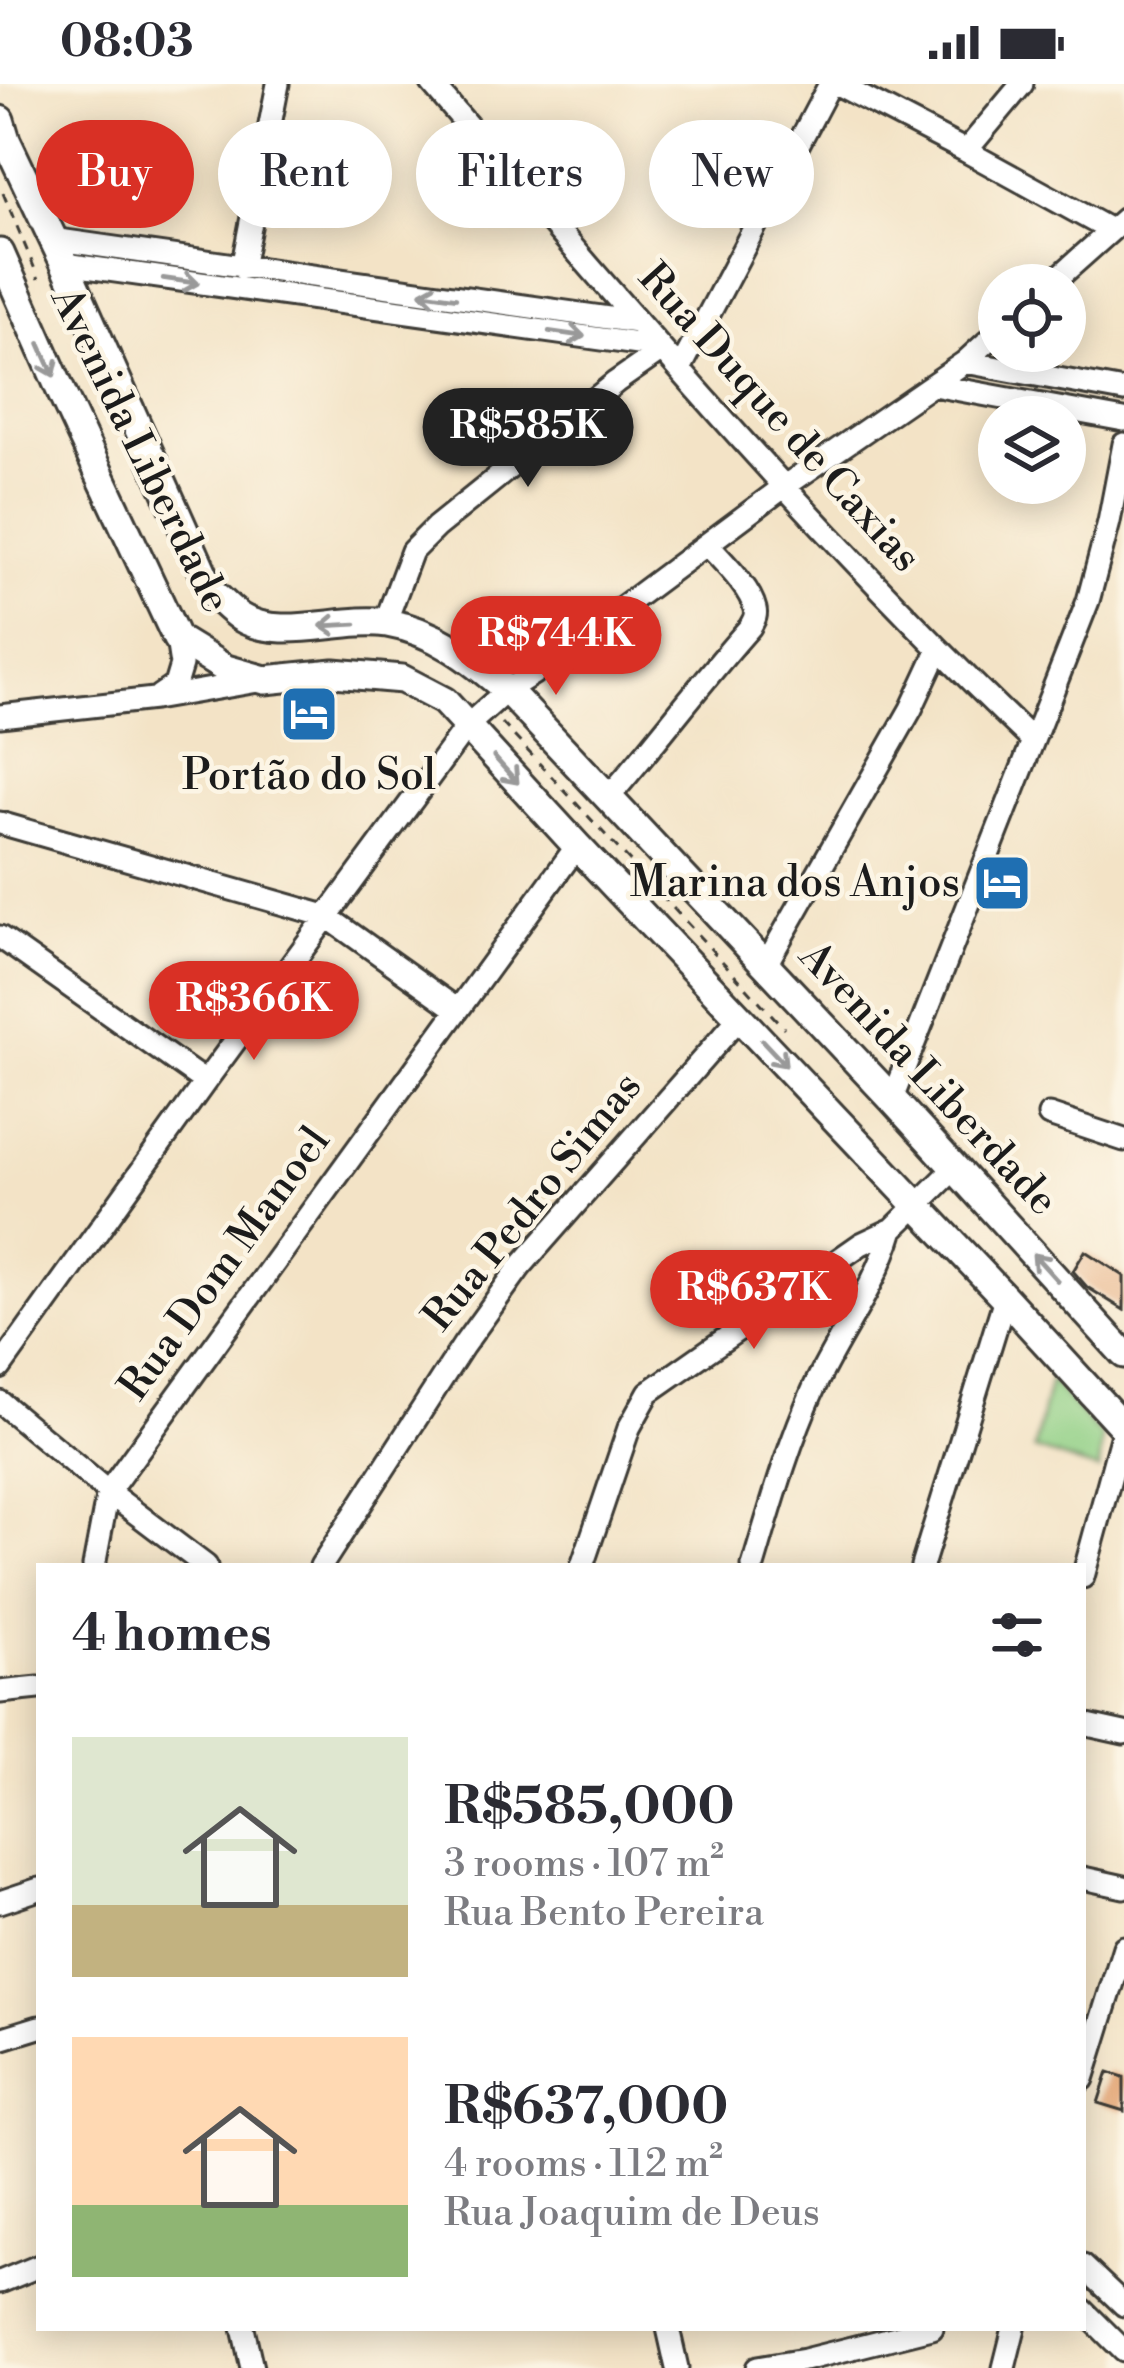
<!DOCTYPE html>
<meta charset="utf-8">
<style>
body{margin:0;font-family:"Libre Bodoni",serif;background:#f7f7f7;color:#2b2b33;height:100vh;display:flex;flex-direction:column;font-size:45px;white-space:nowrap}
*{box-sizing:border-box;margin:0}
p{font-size:39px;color:#7c7c81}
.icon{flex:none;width:66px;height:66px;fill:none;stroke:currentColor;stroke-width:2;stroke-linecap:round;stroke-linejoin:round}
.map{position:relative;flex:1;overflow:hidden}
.panel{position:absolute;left:36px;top:1479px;width:1050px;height:768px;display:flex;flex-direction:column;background:#fff;border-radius:0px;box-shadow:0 6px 30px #0003}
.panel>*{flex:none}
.guide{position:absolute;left:36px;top:36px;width:1053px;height:108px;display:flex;gap:24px}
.fabs{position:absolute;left:978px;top:180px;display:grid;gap:24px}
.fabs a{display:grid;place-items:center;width:108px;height:108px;border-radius:50%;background:#fff;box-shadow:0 6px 30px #0003;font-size:60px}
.price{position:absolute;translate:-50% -102px;padding:0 27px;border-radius:42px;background:#d93025;color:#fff;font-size:39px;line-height:78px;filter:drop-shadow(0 3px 6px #0008)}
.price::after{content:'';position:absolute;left:50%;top:72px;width:36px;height:27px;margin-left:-18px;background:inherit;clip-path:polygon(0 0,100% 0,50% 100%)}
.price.active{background:#222;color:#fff}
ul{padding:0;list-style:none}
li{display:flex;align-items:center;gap:36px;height:300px;padding:0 36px}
li span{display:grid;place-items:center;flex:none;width:336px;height:240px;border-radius:0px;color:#555}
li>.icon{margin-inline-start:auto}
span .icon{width:144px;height:144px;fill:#fffc;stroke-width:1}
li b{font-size:51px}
h2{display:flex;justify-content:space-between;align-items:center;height:144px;padding:0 36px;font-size:51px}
.tag{padding:0 42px;border-radius:54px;background:#fff;box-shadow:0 6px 30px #0003;font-size:42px;line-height:108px}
.tag.active{background:#d93025;color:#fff}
.status{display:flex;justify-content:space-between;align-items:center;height:84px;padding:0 60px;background:#fff;direction:ltr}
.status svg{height:33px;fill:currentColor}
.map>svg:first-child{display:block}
.green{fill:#92d087;stroke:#577652;stroke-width:3}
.building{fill:#e09964}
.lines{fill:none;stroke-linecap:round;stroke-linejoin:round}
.minor-casing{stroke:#3c3a36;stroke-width:27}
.major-casing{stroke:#3c3a36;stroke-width:33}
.path{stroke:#3c3a36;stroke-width:3;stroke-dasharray:9 9;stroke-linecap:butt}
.minor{stroke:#fff;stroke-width:21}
.major{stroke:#fff;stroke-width:27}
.oneway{stroke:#999}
.labels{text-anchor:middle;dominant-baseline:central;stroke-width:9;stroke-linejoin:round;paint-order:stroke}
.street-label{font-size:42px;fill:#1c1c1c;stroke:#fcf5e5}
.poi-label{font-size:42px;fill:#1c1c1c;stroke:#fcf5e5}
</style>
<div class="status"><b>08:03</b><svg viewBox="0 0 49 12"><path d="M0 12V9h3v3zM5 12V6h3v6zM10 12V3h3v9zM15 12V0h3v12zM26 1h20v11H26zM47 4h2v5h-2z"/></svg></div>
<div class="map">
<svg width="1124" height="2284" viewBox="0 0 1124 2284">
<rect width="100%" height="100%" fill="#fcf5e5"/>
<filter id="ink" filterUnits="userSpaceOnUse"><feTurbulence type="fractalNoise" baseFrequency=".00833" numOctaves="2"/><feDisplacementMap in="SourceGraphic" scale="24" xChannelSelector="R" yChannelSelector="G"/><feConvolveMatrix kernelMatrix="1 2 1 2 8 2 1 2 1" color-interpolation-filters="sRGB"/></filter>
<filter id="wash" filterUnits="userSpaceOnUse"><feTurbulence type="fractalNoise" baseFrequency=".004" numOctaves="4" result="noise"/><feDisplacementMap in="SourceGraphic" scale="48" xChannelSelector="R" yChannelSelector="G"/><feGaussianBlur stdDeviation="2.7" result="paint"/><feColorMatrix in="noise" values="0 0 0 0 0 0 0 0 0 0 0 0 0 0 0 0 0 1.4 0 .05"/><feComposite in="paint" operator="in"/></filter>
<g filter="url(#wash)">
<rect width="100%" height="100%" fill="#f3e3c6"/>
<path class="green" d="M1050 1296 1102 1353 1099 1386 1034 1365Z"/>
<g id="blocks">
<path class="building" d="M1085 1167 1124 1192V1226L1087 1203 1073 1187Z
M1108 1988 1124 1993V2027L1098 2019Z"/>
</g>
</g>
<g filter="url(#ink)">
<use href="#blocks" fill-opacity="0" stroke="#3c3a36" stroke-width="3"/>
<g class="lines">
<defs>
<path id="minor" d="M432 0C625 224 817 452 1032 656
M837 0 966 67 1110 146
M966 67 1022 0
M52 155 637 238
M65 180 659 263
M242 184 278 0
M1050 201 1124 135
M965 278 1124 307
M680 285 830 0
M933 301 1124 336
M385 539 412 467 436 443 616 298 662 266
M159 612 175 601 181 581 177 555
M0 632 154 615 258 597
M607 715C656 659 700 599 750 543 753 537 757 533 755 525 750 503 722 477 708 461
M0 739 326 832 458 926
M0 853 205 998
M765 882 911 625 938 567
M892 1015 1088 517 1109 438 1124 360
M1049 1031 1124 1056
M0 1284 205 998 467 642 507 606 534 589 785 402 965 278 999 247
M0 1318 108 1408 206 1482
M94 1482 108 1408 577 762
M321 1482 463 1262 520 1183 740 933
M582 1482 629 1344 649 1308 861 1160 893 1145 955 1084
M753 1482C771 1422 788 1361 814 1304 839 1250 876 1203 893 1145
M922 1482 1005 1214
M1083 1493 1124 1343
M0 1608 39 1604
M1083 1640 1124 1649
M1083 1794 1124 1803
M0 1818 39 1805
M0 1955 39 1943
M1083 1995 1124 1863
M1083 2182 1124 2221
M0 2198 39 2182
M1083 2226 1124 2267
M243 2244 252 2284
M668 2244 677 2284
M757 2284 804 2276 932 2244
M1004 2284 1014 2244"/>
<path id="major" d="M0 36 6 56 65 180 212 509C221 516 230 526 240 533 280 558 343 532 387 539 435 547 471 575 507 606L892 1015 1124 1270
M0 169 64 314 177 555 226 585 265 596 334 589 402 595 444 617 577 762 1005 1214 1124 1344"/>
</defs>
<use href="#minor" class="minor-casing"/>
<use href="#major" class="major-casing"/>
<path class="path" d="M3 109 39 195
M502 639 784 944"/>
<use href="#minor" class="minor"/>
<use href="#major" class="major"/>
</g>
<defs><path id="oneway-shaft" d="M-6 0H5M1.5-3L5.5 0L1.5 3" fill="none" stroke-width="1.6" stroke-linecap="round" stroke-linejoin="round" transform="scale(3)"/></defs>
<g class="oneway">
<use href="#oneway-shaft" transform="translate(181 197) rotate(8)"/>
<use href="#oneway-shaft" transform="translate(438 211) rotate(-172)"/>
<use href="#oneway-shaft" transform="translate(567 250) rotate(8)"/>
<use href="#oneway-shaft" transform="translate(47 276) rotate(66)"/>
<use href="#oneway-shaft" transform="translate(338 541) rotate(177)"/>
<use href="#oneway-shaft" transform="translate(506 686) rotate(48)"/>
<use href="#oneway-shaft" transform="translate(774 969) rotate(47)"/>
<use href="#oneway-shaft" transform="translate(1045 1183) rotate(-132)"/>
</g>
</g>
<defs>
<symbol id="hotel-square" viewBox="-11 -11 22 22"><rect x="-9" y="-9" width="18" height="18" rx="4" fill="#1f6fb2" stroke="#fcf5e5"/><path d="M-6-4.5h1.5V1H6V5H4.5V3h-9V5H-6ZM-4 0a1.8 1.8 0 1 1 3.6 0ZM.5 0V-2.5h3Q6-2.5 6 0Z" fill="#fff"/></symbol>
</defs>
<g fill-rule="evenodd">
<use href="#hotel-square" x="276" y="597" width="66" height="66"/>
<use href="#hotel-square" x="969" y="766" width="66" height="66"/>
</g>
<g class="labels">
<g class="street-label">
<text transform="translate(779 334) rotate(48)">Rua Duque de Caxias</text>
<text transform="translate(140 366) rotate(64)">Avenida Liberdade</text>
<text transform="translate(928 995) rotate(47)">Avenida Liberdade</text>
<text transform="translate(533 1118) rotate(-51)">Rua Pedro Simas</text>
<text transform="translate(225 1180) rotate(-54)">Rua Dom Manoel</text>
</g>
<g class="poi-label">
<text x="309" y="692">Portão do Sol</text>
<text x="960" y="799" text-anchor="end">Marina dos Anjos</text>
</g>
</g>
</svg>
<div class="fabs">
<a><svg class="icon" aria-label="locate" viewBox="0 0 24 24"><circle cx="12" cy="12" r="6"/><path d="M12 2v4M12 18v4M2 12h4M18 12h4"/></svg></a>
<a><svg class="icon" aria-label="layers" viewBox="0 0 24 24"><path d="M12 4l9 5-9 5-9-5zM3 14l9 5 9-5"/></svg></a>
</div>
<b class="price active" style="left:528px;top:406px">R$585K</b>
<b class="price" style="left:556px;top:614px">R$744K</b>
<b class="price" style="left:254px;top:979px">R$366K</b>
<b class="price" style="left:754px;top:1268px">R$637K</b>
<div class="guide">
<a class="tag active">Buy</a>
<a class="tag">Rent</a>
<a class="tag">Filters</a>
<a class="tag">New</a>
</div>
<section class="panel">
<h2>4 homes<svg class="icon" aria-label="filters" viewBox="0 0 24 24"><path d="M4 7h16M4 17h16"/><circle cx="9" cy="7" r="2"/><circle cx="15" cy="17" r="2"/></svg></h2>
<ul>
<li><span style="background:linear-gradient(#dfe7d0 70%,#c2b280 0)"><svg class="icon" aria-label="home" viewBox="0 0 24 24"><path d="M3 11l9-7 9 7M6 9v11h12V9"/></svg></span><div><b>R$585,000</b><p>3 rooms · 107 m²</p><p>Rua Bento Pereira</p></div></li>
<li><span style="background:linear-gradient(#ffd9b3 70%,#8fb573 0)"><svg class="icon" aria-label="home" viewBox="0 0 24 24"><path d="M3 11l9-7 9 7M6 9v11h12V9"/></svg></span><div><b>R$637,000</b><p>4 rooms · 112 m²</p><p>Rua Joaquim de Deus</p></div></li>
</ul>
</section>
</div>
